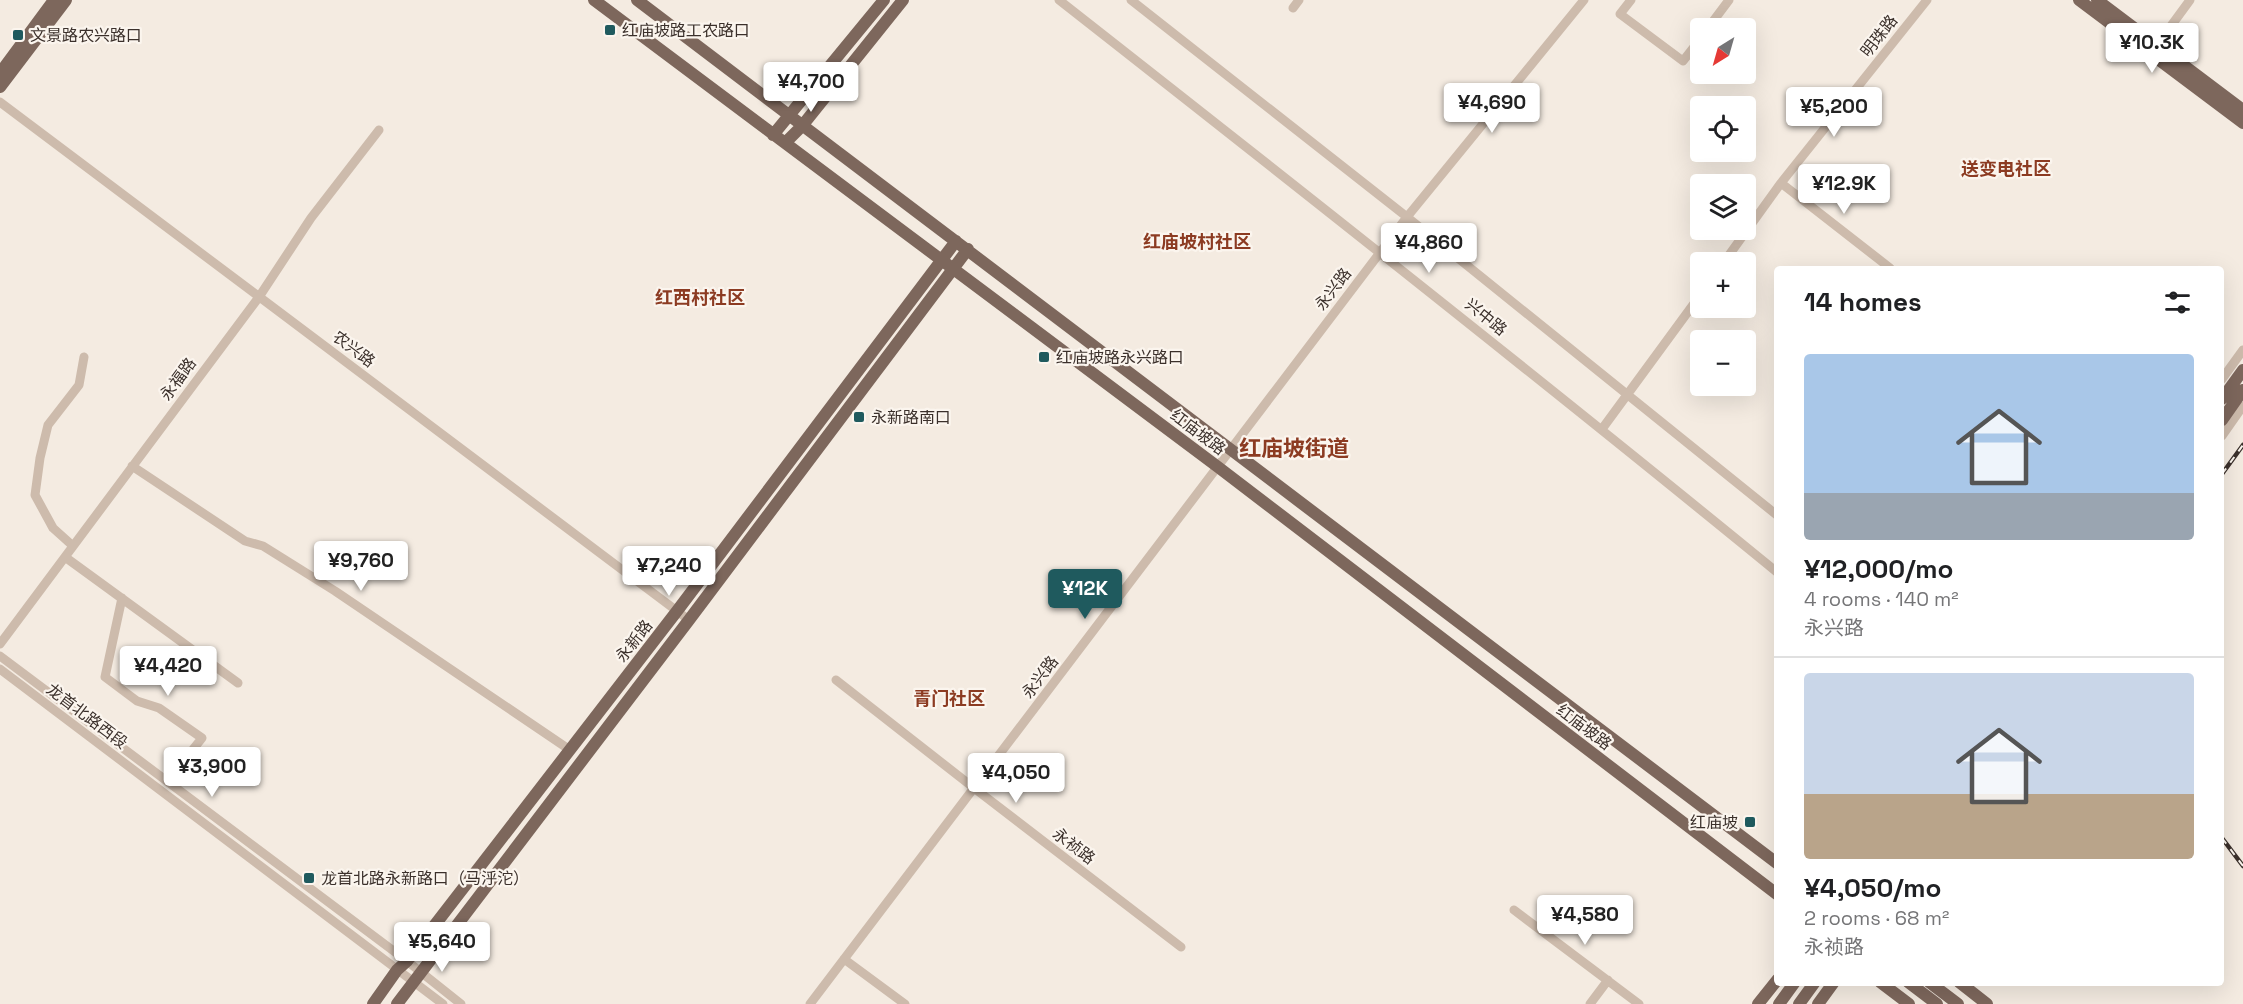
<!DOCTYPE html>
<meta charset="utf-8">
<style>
body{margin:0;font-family:"Space Grotesk","Noto Sans SC",sans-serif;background:#f2f2f2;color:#202124;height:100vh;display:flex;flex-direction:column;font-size:22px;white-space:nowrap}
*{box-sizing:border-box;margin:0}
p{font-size:20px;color:#757577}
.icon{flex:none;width:33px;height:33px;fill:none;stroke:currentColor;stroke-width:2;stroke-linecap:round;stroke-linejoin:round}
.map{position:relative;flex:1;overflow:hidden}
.panel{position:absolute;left:1774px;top:266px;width:450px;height:720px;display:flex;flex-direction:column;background:#fff;border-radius:6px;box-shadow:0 6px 24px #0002}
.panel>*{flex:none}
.needle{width:39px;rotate:217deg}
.tools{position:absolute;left:1690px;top:18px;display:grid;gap:12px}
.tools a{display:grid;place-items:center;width:66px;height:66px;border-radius:6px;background:#fff;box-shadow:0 6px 24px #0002;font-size:30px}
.price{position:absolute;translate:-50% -51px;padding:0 14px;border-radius:6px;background:#fff;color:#222;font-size:20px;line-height:39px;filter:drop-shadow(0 2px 3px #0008)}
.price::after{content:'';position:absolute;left:50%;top:36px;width:18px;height:14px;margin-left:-9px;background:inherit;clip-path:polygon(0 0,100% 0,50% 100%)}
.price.current{background:#1f5a5e;color:#fff}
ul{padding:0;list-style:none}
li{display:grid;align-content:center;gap:12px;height:318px;padding:0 30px}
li+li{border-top:2px solid #e0e0e0}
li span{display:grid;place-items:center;height:186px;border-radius:6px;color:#555}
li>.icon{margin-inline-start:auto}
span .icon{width:108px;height:108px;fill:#fffc;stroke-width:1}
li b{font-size:26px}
h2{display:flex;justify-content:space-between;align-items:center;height:72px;padding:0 30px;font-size:26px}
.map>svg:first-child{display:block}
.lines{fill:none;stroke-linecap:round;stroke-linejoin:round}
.minor{stroke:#cdbbac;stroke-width:9}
.major{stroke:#7d675c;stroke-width:12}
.rail-casing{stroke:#3b302b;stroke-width:4.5}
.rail{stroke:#fbf5ee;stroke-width:2;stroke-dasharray:7;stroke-linecap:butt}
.poi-dot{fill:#1f5a5e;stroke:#fbf5ee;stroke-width:2}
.labels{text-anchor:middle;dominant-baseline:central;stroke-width:4.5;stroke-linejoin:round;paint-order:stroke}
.poi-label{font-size:16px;fill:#3b302b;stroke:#fbf5ee;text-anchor:start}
.street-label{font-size:16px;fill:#3b302b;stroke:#fbf5ee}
.neighbourhood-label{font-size:18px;font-weight:bold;fill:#8c3b22;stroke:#fbf5ee}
.district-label{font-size:22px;font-weight:bold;fill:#8c3b22;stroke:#fbf5ee}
</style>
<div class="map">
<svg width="2243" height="1004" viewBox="0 0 2243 1004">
<rect width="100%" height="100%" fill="#f4ebe1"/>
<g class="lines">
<path class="minor" d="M1059 0C1300 189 1541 379 1778 573
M1131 0 1407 217 1778 516
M1631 0 1620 14 1683 61 1701 38
M1293 8 1299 0
M1708 28 1729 0
M2157 45 2190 0
M0 102 689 620
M1781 183 1890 268
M1724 262 1781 183 1927 0
M2222 379 2243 350
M1602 429 1701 294
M2222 436 2243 406
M132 466 245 541 263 546 335 591 570 750
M73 546 53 528 35 495 40 458 48 425 79 385 84 357
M65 557 238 683
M122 598 105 677 137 701 159 708 202 738 168 781
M0 644 259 297 311 218 379 130
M0 656 407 961 461 1004
M0 669 443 1004
M836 680 974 788 1181 947
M1514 910 1639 1004
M844 959 905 1004
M810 1004 1407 217 1584 0
M1590 1004 1608 980"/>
<path class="major" d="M594 0 1218 467 1778 895
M637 0 1778 864
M2079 0 2243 123
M2097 0 2243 110
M0 73 54 0
M0 87 66 0
M773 135 884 0
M786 142 802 126 903 0
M2222 399 2243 370
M2222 420 2243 390
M1880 982 1909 1004
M1908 982 1937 1004
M1929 982 1958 1004
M1959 982 1987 1004
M373 1004 397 970 407 961 677 611 956 241
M397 1004 689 620 968 249
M1758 1004 1778 979
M1779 1004 1795 982
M1799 1004 1815 982
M1818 1004 1834 982"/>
<defs>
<path id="rail" d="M2222 474 2243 445
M2222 838 2243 866"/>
</defs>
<use href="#rail" class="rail-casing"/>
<use href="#rail" class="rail"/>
</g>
<g class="poi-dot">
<rect x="604" y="24" width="12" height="12" rx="3"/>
<rect x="12" y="29" width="12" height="12" rx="3"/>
<rect x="1038" y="351" width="12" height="12" rx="3"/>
<rect x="853" y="411" width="12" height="12" rx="3"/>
<rect x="1744" y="816" width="12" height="12" rx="3"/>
<rect x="303" y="872" width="12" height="12" rx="3"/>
</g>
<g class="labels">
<g class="poi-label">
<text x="622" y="30">红庙坡路工农路口</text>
<text x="30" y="35">文景路农兴路口</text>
<text x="1056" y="357">红庙坡路永兴路口</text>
<text x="871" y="417">永新路南口</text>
<text x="1738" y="822" text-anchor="end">红庙坡</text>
<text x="321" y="878">龙首北路永新路口（马泘沱）</text>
</g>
<g class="street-label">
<text transform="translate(1879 36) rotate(-52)">明珠路</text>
<text transform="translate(1333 289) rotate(-53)">永兴路</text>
<text transform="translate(1486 317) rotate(39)">兴中路</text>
<text transform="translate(354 349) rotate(37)">农兴路</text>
<text transform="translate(178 379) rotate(-54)">永福路</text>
<text transform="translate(1198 432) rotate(37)">红庙坡路</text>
<text transform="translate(634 641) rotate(-52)">永新路</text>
<text transform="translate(1040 677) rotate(-53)">永兴路</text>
<text transform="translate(87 716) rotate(37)">龙首北路西段</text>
<text transform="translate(1584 727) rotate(37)">红庙坡路</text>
<text transform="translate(1074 846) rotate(37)">永祯路</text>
</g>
<g class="neighbourhood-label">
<text x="2006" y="168">送变电社区</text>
<text x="1197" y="241">红庙坡村社区</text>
<text x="700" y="297">红西村社区</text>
<text x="949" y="698">青门社区</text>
</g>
<g class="district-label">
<text x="1294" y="448">红庙坡街道</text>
</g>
</g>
</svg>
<div class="tools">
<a><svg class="needle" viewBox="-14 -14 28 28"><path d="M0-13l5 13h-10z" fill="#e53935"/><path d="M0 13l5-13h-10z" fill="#757577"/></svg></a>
<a><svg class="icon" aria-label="locate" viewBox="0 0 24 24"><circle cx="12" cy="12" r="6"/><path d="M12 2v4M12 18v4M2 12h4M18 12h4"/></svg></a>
<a><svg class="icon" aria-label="layers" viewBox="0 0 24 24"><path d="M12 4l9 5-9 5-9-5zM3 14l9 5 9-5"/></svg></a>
<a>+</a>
<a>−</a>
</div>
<b class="price" style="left:2152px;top:74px">¥10.3K</b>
<b class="price" style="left:811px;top:113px">¥4,700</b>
<b class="price" style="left:1492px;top:134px">¥4,690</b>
<b class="price" style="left:1834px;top:138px">¥5,200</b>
<b class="price" style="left:1844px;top:215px">¥12.9K</b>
<b class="price" style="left:1429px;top:274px">¥4,860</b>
<b class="price" style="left:361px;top:592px">¥9,760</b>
<b class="price" style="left:669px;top:597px">¥7,240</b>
<b class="price current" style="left:1085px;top:620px">¥12K</b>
<b class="price" style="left:168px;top:697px">¥4,420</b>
<b class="price" style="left:212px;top:798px">¥3,900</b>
<b class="price" style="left:1016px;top:804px">¥4,050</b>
<b class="price" style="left:1585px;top:946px">¥4,580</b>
<b class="price" style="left:442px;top:973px">¥5,640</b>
<section class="panel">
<h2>14 homes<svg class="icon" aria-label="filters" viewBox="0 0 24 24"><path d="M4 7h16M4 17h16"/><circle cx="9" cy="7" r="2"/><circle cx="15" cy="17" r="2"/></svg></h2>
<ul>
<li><span style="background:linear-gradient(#a9c7e8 75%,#9aa5b1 0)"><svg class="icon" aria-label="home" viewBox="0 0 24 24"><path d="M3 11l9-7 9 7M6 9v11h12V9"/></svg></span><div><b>¥12,000/mo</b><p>4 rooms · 140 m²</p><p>永兴路</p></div></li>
<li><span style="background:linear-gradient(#c9d6e8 65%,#b9a48a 0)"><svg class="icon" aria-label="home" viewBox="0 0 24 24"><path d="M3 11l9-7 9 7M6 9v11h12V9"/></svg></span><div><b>¥4,050/mo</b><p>2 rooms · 68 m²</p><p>永祯路</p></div></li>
</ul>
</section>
</div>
